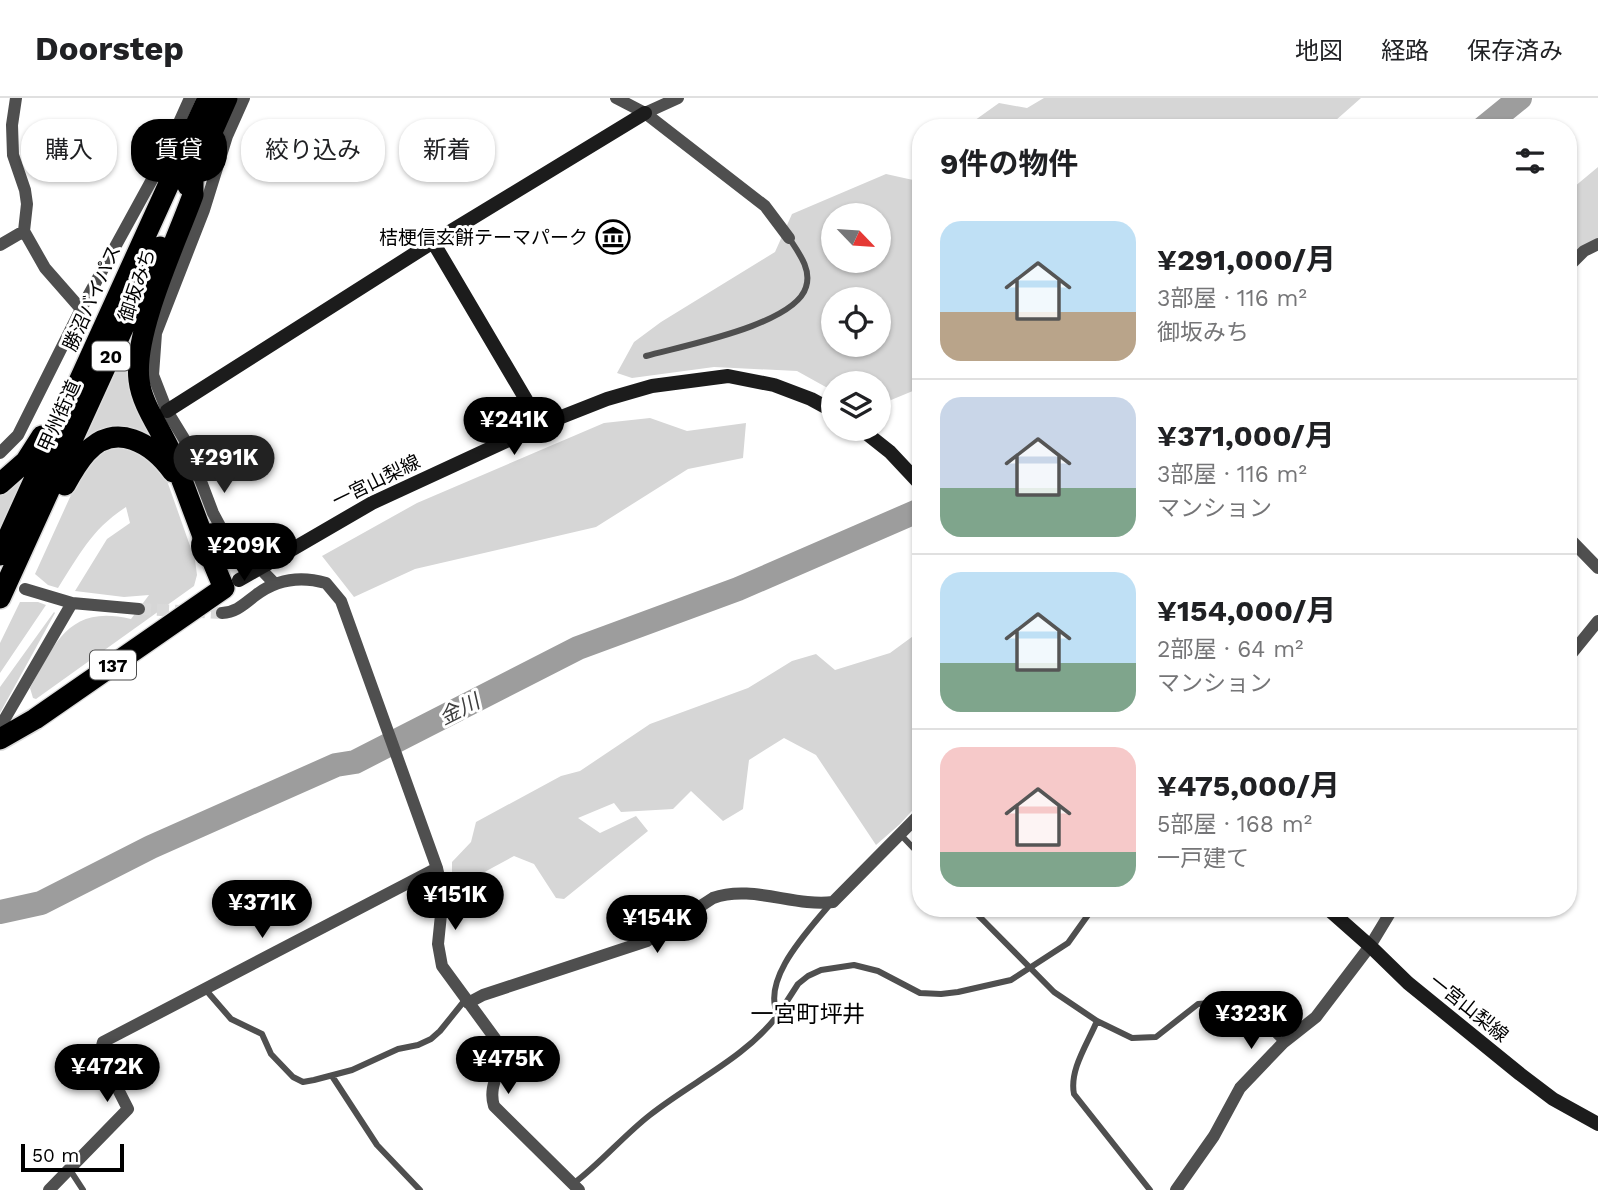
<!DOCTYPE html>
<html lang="ja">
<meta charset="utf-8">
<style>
body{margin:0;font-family:"Work Sans","Noto Sans JP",sans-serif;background:#f2f2f2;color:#202124;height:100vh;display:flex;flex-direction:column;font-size:26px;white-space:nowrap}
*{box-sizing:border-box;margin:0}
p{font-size:23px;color:#757577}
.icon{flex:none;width:38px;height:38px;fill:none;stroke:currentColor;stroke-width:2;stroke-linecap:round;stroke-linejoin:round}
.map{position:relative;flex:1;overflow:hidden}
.sheet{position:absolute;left:912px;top:21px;width:665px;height:798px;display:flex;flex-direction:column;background:#fff;border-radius:28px;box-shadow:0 2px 5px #0004}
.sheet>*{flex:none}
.top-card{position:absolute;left:21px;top:21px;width:665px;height:63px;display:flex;gap:14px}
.needle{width:46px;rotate:115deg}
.fabs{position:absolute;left:821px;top:105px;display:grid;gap:14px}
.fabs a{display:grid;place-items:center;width:70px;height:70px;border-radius:50%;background:#fff;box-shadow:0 2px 5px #0004;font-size:35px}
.scale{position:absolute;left:21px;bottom:18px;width:103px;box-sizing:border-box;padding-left:7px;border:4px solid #000;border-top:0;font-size:19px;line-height:24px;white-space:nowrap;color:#000;-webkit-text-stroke:5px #fff;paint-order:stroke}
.price{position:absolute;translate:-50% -60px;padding:0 16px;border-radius:24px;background:#000;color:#fff;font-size:23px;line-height:46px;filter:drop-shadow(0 2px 4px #0008)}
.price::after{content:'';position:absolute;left:50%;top:42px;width:21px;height:16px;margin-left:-10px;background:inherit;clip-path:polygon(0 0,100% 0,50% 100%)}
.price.current{background:#222;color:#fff}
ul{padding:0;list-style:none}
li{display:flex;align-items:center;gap:21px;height:175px;padding:0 28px}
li+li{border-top:2px solid #e0e0e0}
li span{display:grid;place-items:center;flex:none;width:196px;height:140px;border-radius:21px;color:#555}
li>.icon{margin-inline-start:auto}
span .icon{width:84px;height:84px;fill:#fffc;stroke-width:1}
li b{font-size:30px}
h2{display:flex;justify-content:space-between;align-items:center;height:84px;padding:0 28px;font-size:30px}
.pill{padding:0 24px;border-radius:28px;background:#fff;box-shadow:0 2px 5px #0004;font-size:24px;line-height:63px}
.pill.current{background:#000;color:#fff}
header{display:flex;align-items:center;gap:42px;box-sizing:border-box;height:98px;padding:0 35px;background:#fff;border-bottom:2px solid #e0e0e0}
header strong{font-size:33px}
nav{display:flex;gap:38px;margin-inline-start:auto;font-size:24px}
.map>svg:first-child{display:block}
.green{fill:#d6d6d6;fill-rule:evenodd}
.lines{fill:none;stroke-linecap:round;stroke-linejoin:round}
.river{stroke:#9d9d9d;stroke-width:24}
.street-tunnel{stroke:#d9d9d9;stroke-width:12;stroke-dasharray:12 6;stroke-linecap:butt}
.highway-casing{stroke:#dbdbdb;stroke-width:24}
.lane{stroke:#4f4f4f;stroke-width:6}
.street{stroke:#4f4f4f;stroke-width:12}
.secondary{stroke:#1c1c1c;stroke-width:14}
.highway{stroke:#000;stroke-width:21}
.secondary-bridge{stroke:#1c1c1c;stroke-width:14}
.labels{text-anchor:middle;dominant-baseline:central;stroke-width:6;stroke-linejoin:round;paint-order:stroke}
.shield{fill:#fff;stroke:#4c4c4c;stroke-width:2}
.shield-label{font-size:18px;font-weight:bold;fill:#000}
.poi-label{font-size:19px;fill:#000;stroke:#fff;text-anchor:end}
.street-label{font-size:19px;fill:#000;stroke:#fff}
.water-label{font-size:21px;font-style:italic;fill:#3e3e3e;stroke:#fff}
.quarter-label{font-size:23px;fill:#000;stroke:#fff}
</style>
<header>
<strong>Doorstep</strong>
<nav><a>地図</a><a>経路</a><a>保存済み</a></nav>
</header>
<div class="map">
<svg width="1598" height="1092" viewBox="0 0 1598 1092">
<rect width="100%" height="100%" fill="#fff"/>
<path class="green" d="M1044 0H1361L1327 30H964L999 5 1027 10Z
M1598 69V144L1568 172V94Z
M886 76 913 82 920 78V290L879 307 878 285H833V293L797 273 714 269 632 280 617 275 634 244 661 224 775 154 792 116ZM833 117H878V163H833ZM833 201H878V247H833Z
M136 237 156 340 80 348 129 238Z
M650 320 687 333 746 325 743 360 688 371 596 429 415 471 354 499 322 458 417 405 604 325Z
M117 348 141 353 165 377 195 462 197 477 194 488 36 601 33 600 30 590C55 544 70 506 131 521L149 497 124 499 75 493 107 441 130 425 126 409C91 432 80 456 58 490L48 487 35 476 81 375C91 362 101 351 117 348Z
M30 368 0 439V392Z
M20 504H38L46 507 0 575V545Z
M54 514 55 515 0 615V589Z
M920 533V704L900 726 876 747 816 657 784 640 749 662 743 711 723 723 691 693 673 711 621 714 614 705 578 720 600 735 636 718 648 733 564 801 556 800 534 766 514 758 466 784 452 780V764L471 744 476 724 561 678 580 673 650 626 748 590 792 563 816 556 835 572 890 555Z"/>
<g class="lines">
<path class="river" d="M1483 30 1520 0
M0 814 41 805 151 749 336 667 355 664 578 550 738 491 920 412"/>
<path class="street-tunnel" d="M139 511 222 515"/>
<defs>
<path id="highway" d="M188 88 227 0
M0 386 26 363 42 338
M65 387C71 376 78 364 86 355 115 322 153 346 173 374
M0 457 208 0
M0 500 160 149
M0 641 35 621 224 490C204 446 190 400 171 355 161 331 142 308 139 282 133 234 176 144 193 97V77"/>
</defs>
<use href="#highway" class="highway-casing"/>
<path class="lane" d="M646 258C681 248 795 227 806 189 812 171 798 154 789 140
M900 736 920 757
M971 810 1054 894 1097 923 1132 940 1156 939 1198 906 1210 905 1241 911 1255 917 1283 945
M205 891 231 921 262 936 271 956 293 979 303 984 314 982 352 972 398 951 418 947 431 941 440 933 465 902
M778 917 798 886 808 878 821 872 854 867 878 873 920 895 941 896 958 894 1011 882 1068 845 1093 810
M1097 923C1088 945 1069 972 1074 996L1150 1092
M332 978 377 1047 420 1092
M70 1072 83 1092
M573 1086C601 1065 623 1038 650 1017 693 983 744 961 778 917 760 881 810 831 831 805"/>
<path class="street" d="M16 0 12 27 13 57 25 92 27 106 24 133 45 170 81 211
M244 0 227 38 204 112 156 235 153 277 167 313 186 344 213 415 221 430 275 486
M616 0 645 15 765 108 789 140
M645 15 678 0
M0 147 24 133
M1568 169 1584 153 1598 146
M0 355 18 337 81 211 160 67 190 0
M1568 439 1598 470
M25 491 72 505 139 511
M222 515C237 514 244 506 256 497 277 481 301 478 326 485L341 503 437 770 443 797 438 846 442 868 502 950C504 970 487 986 494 1008L579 1092
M1568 560 1598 523
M0 629 72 505
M468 905 483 897 647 843 713 800C751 786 794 809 833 804L920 716
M49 1092 128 1011 100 956 103 944 437 770
M1176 1092 1214 1038 1240 990 1283 945 1316 919 1370 848 1393 810"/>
<path class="secondary" d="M433 144 541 327
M167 313 433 144 645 15
M861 331 890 354 920 386
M267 466 372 405 541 327 607 301 652 288 728 278 774 287 811 301 833 313
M1327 810 1370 848 1408 885 1520 976 1553 1001 1598 1026"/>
<use href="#highway" class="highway"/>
<path class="secondary-bridge" d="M239 482 267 466"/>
</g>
<defs>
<symbol id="museum-ring" viewBox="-11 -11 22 22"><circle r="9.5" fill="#fff" stroke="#000" stroke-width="1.5"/><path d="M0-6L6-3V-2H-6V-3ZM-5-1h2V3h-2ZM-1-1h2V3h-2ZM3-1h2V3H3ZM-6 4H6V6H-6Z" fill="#000"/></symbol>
</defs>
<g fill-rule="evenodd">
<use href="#museum-ring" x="594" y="120" width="38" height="38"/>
</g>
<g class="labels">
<g class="shield">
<rect x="92" y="243.5" width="38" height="29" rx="5"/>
<rect x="90" y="552.5" width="46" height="29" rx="5"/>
</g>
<g class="shield-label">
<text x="111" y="258">20</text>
<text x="113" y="567">137</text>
</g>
<g class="poi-label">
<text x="588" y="139">桔梗信玄餅テーマパーク</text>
</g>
<g class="street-label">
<text transform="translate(137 187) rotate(-71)">御坂みち</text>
<text transform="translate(92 200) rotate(-66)">勝沼バイパス</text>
<text transform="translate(59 318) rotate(-66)">甲州街道</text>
<text transform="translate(376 383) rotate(-26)">一宮山梨線</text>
<text transform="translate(1469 910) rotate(39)">一宮山梨線</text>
</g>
<g class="water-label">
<text transform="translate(459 611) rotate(-27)">金川</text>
</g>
<g class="quarter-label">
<text x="808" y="916">一宮町坪井</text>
</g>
</g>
</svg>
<div class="fabs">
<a><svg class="needle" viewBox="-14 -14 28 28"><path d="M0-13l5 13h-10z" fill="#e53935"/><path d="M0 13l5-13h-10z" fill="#757577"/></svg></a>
<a><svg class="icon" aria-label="locate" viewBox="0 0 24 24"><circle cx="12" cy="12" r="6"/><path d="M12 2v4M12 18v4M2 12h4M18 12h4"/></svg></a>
<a><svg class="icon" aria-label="layers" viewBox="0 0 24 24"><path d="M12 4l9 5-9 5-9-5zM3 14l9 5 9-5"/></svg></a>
</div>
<div class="scale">50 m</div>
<b class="price" style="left:514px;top:359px">¥241K</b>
<b class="price current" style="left:224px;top:397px">¥291K</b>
<b class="price" style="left:244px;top:485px">¥209K</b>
<b class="price" style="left:455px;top:834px">¥151K</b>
<b class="price" style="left:262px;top:842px">¥371K</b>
<b class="price" style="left:657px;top:857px">¥154K</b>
<b class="price" style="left:1251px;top:953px">¥323K</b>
<b class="price" style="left:508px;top:998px">¥475K</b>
<b class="price" style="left:107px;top:1006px">¥472K</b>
<div class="top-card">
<a class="pill">購入</a>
<a class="pill current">賃貸</a>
<a class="pill">絞り込み</a>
<a class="pill">新着</a>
</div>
<section class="sheet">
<h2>9件の物件<svg class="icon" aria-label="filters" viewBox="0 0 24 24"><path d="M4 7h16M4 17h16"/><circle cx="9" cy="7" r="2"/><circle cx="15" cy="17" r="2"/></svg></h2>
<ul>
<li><span style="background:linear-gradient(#bfe0f5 65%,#b9a48a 0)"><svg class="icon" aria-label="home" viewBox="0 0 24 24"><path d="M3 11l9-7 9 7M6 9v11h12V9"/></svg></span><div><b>¥291,000/月</b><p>3部屋 · 116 m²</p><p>御坂みち</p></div></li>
<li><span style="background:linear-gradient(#c9d6e8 65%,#7fa58c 0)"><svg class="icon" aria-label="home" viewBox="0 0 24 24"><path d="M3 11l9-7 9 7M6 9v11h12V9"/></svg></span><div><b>¥371,000/月</b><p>3部屋 · 116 m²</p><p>マンション</p></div></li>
<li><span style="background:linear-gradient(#bfe0f5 65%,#7fa58c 0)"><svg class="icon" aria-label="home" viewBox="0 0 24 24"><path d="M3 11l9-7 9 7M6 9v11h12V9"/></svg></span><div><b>¥154,000/月</b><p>2部屋 · 64 m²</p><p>マンション</p></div></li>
<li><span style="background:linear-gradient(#f6c9c9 75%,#7fa58c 0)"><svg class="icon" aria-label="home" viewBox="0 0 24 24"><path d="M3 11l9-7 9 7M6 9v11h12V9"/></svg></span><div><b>¥475,000/月</b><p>5部屋 · 168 m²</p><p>一戸建て</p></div></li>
</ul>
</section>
</div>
